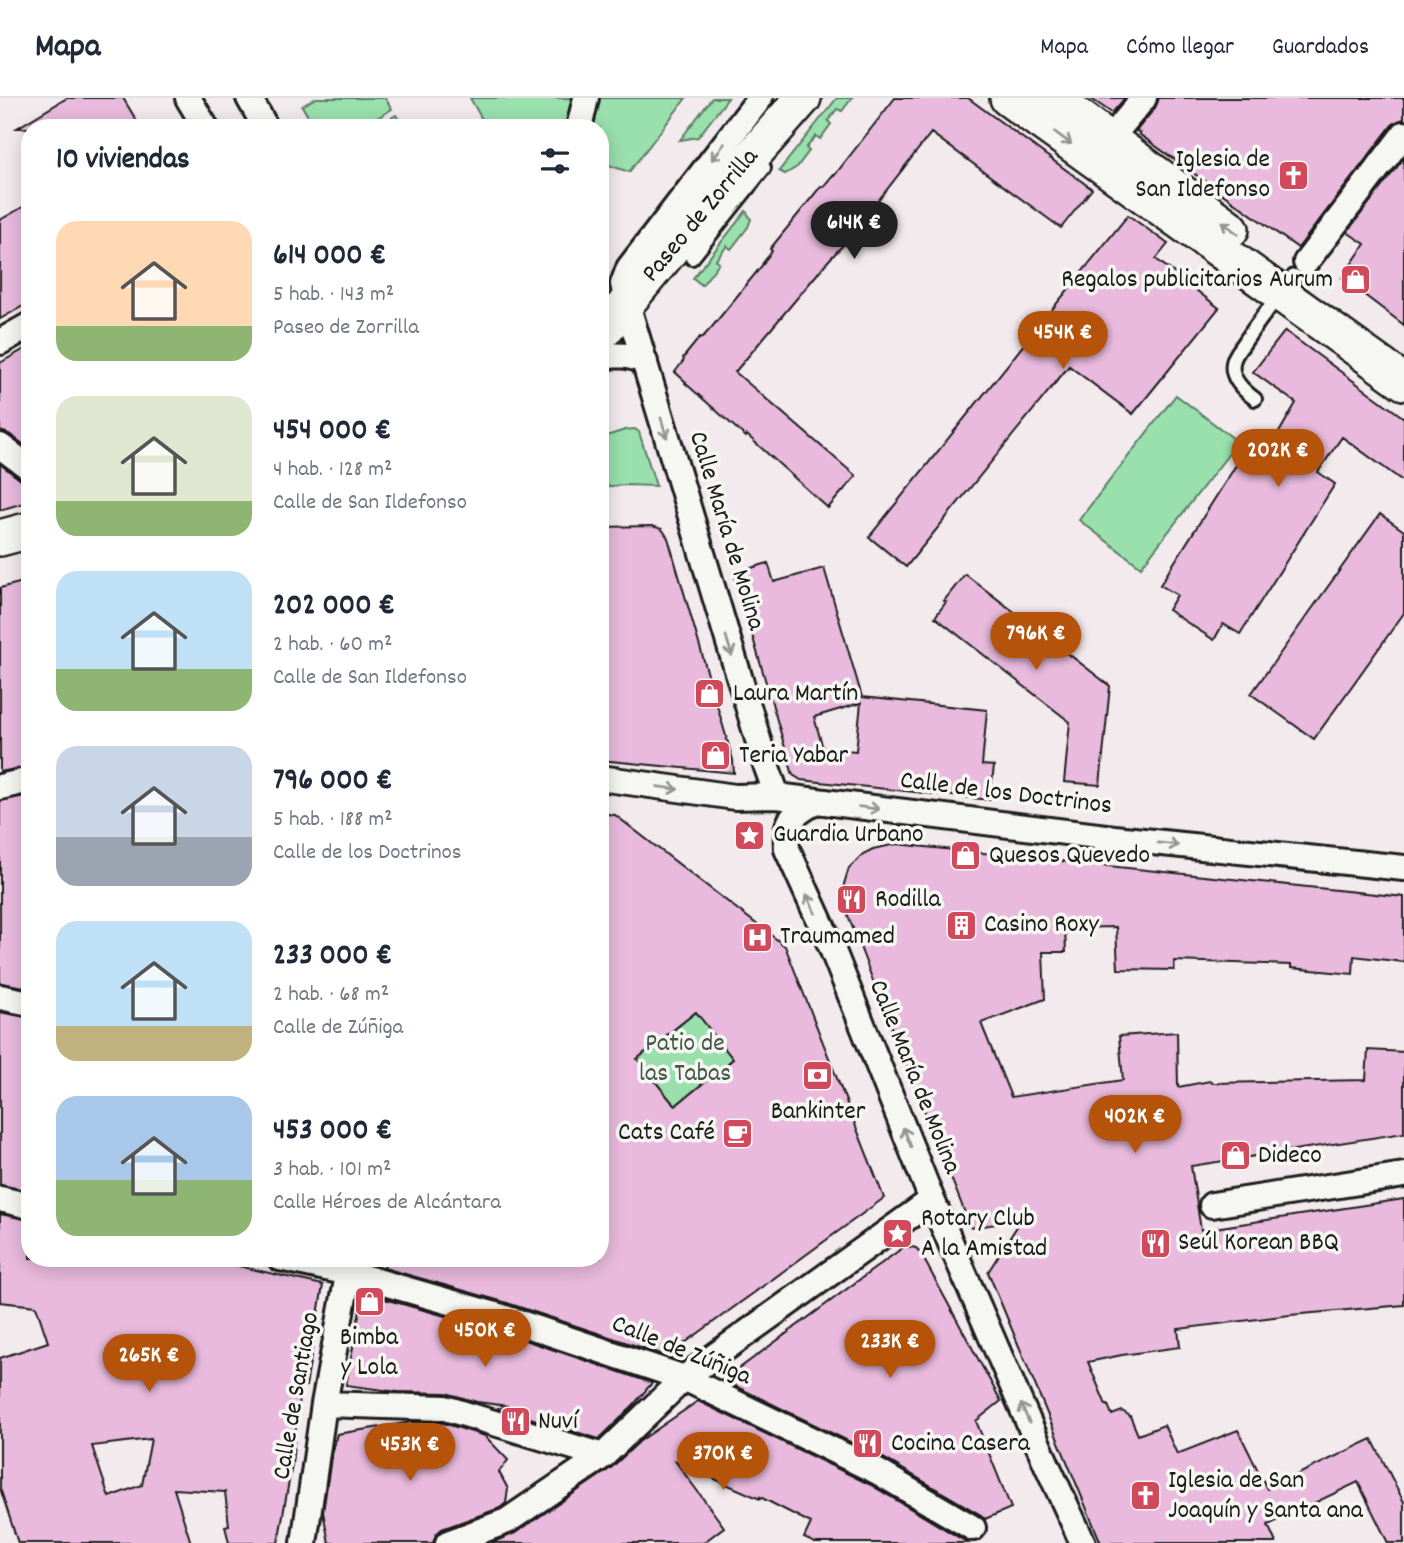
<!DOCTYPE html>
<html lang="es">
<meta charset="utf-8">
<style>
body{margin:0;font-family:Dekko,sans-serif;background:#f2f2f3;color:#1f2937;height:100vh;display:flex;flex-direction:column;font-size:26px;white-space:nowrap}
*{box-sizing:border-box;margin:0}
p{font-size:23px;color:#747a83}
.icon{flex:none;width:38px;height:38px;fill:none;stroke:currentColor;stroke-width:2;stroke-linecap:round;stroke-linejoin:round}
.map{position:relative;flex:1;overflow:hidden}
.panel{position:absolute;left:21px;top:21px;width:588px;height:1148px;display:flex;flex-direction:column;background:#fff;border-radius:28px;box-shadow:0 4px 18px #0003}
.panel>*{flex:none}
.price{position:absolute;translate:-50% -60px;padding:0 16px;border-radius:24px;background:#b45309;color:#fff;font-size:23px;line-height:46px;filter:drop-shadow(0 2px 4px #0008)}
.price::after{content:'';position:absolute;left:50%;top:42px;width:21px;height:16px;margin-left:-10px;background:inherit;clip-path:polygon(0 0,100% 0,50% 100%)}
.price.selected{background:#222;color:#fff}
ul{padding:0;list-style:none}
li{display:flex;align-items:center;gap:21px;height:175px;padding:0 35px}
li span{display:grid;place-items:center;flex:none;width:196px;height:140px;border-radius:21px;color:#555}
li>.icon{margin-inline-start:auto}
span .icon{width:84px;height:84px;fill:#fffc;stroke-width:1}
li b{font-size:30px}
h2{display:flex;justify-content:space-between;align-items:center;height:84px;padding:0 35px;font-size:30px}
header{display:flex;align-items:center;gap:42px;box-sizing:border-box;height:98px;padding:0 35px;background:#fff;border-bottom:2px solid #e0e1e3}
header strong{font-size:33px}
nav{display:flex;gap:38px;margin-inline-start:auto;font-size:24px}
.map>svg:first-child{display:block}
.green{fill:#99e0ad;stroke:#5a7e64;stroke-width:2}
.building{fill:#e9badd;stroke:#1c1c1c;stroke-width:2;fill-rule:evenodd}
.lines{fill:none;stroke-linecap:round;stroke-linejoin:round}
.lane-casing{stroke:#1c1c1c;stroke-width:18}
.street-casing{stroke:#1c1c1c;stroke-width:30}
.secondary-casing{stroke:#1c1c1c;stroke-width:40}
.lane{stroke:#f6f6f2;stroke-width:12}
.street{stroke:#f6f6f2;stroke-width:24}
.secondary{stroke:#f6f6f2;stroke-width:35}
.oneway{stroke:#949492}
.labels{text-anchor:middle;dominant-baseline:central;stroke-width:7;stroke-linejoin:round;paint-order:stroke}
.poi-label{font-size:26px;fill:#1c1c1c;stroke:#f6f6f2;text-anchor:start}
.street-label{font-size:26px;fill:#1c1c1c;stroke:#f6f6f2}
.park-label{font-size:26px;fill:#425748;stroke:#f6f6f2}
</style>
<header>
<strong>Mapa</strong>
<nav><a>Mapa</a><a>Cómo llegar</a><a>Guardados</a></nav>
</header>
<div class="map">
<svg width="1404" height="1445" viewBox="0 0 1404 1445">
<rect width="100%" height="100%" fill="#f3eaee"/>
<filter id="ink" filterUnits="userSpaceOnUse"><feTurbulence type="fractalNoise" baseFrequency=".0143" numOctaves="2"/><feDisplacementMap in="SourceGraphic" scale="14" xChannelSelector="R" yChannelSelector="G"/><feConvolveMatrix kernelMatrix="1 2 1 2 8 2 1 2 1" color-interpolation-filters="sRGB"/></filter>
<g filter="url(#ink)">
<path class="green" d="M316 0H385L392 11 361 30H315L302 8Z
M470 0H686L629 74 600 64V30H487Z
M712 0H728L698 39 680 42Z
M837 0H852L842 13 837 11 828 23 831 26 820 41 816 38 806 50 809 53 797 69 785 76 779 73Z
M396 17 404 30H374Z
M746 113 751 121 748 129 731 151 727 148 716 162 719 165 702 187 693 180Z
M1176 297 1238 344 1141 469 1079 422Z
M635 331 639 334 656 388 625 387 600 389V340L625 332Z
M696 914 733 961 675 1008 637 961Z"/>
<path class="building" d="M67 0H123L141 30H17Z
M895 0H968L1092 91 1061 130 931 35 846 144 829 162 735 274 856 378 828 410 747 337 746 339 685 285 686 284 675 274 684 262 683 260 700 239 702 240 712 229 764 165H763L772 153 770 151 821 88 823 89 833 77 834 78Z
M1090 0H1125L1112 15Z
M1159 0H1404V21L1398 23 1392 27 1298 150 1139 36 1140 35 1136 33 1155 10Z
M1404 60V227L1342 180 1365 146 1347 134Z
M30 105V204L0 221V122Z
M1128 117 1168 146 1156 161 1219 210 1133 316 1069 268 906 469 869 439Z
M1285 233 1404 320V384L1342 339 1318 374 1335 386 1240 536 1223 526 1214 542 1168 512 1177 497 1160 487 1257 334 1273 345 1296 305 1253 274Z
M30 248V351L9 336 0 333V265Z
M0 366 21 382 30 385 27 404 0 412Z
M1380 416 1404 433V515L1314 641 1251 596Z
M652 428 662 431 668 440 733 662 734 675 600 662V429Z
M768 465 774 484 824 470 862 599 987 612 982 667 994 668 990 702 801 682 793 677 734 475ZM861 605 856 653 823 650 814 619Z
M965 476 1110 588 1100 687 1064 684 1070 624 935 519 946 504 944 503Z
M30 482V668L0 674V490Z
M30 697V890L0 885V703Z
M600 715 615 717 785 848 884 1100 667 1258 504 1204 384 1170 386 1160H600ZM696 914 733 961 675 1008 637 961Z
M897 746 1404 799V864L1354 858 1353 876 1291 870V867L1174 863V872L1118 871 1116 829 1065 830 1066 854H1043L1045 901 981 925 1011 999 1123 982 1119 938 1177 934 1178 989 1210 983 1212 985 1366 982 1368 952 1404 954V1035L1191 1068 1201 1132 1404 1101V1207L1290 1217 1178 1231 1180 1249 1122 1257 1088 1264 1106 1307H1108L1112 1317 1122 1313 1130 1318 1138 1337 1164 1327 1177 1356 1238 1332 1267 1391 1372 1341 1404 1404V1445H1388L1358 1384 1268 1427 1276 1445H1101L988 1174 1021 1122 971 1130 875 888 844 807V786L849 770 863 756 873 751Z
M0 914 30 920V1093L0 1087Z
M0 1116 30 1122V1160H203L323 1187 306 1288H300L292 1366 278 1445H229L225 1428 229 1427 225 1394 174 1391 191 1445H18L0 1390V1260L48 1244 36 1208 0 1204ZM151 1341 142 1387 109 1399 92 1348Z
M905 1148 916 1150 920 1154 1001 1303 976 1323 1011 1410 985 1421 981 1417 885 1361 731 1286 730 1279 733 1275Z
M363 1195 495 1232 652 1285 631 1310 599 1341 497 1310 508 1308 477 1304 446 1295 398 1294 346 1287Z
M698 1303 871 1387 968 1445H815L804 1440 811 1425 760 1399V1401L676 1364 724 1429 703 1445H491L515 1435 611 1370 640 1343Z
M412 1324 443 1325 485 1338 508 1362 499 1374 508 1391 506 1405 500 1410 442 1431 436 1436 433 1445H329L323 1414 332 1353 337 1336Z"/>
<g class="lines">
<defs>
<path id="lane" d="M692 160 764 70
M1255 301C1244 293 1230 280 1233 265 1234 257 1240 251 1244 245 1259 222 1277 200 1294 178"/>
<path id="street" d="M188 0 206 30
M249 0 266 30
M760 0 629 170 623 186 627 206 763 658 777 698
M579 30 586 0
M1110 41 1144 0
M1306 164 1404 36
M0 244 30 227
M600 258C617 257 630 256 645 264
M0 348 30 370
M600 680 735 699 777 698 1114 740 1404 770
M0 689 30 682
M816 703C791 719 785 720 787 751L831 848 932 1102 1047 1367 1083 1445
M0 899 30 905
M0 1101 30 1108
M1212 1107 1404 1077
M280 1160 349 1175 499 1218 684 1280 878 1374 973 1430
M324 1306 445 1310 603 1358
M304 1445 324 1306 351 1161
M448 1445 507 1423 603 1358 684 1280 932 1102"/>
<path id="secondary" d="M1008 0 1404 284
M1053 0 1231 131
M600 237 686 133 803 0
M0 440 30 432"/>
</defs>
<use href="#lane" class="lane-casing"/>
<use href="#street" class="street-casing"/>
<use href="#secondary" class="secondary-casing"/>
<use href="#lane" class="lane"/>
<use href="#street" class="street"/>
<use href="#secondary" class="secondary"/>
</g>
<defs><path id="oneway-shaft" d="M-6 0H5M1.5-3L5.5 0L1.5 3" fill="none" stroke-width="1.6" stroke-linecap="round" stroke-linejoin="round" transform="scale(1.75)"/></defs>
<g class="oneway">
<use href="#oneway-shaft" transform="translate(1063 40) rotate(36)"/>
<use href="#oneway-shaft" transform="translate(718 54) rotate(127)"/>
<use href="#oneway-shaft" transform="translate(1230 130) rotate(-143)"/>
<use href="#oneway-shaft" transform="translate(664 330) rotate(73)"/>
<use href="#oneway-shaft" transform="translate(729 548) rotate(73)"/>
<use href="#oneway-shaft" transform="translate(668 690) rotate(8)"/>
<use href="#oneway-shaft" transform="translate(869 710) rotate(7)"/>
<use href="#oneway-shaft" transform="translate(1168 746) rotate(6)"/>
<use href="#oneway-shaft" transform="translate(811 806) rotate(-114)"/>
<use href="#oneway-shaft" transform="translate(907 1039) rotate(-112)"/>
<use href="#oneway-shaft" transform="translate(1025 1315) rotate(-114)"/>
</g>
</g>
<defs>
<symbol id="church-square" viewBox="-11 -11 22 22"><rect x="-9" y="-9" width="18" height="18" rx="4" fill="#d1495b" stroke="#f6f6f2"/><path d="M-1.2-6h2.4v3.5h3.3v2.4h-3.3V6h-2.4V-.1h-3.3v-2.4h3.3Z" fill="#fff"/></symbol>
<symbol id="shop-square" viewBox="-11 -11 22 22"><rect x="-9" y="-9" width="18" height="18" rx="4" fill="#d1495b" stroke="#f6f6f2"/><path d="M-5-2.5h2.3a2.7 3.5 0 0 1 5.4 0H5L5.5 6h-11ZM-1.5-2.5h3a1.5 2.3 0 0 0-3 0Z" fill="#fff"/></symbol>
<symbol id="sight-square" viewBox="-11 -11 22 22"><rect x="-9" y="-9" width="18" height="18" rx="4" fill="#d1495b" stroke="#f6f6f2"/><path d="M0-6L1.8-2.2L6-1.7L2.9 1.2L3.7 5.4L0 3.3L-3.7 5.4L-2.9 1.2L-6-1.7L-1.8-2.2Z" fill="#fff"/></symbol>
<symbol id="restaurant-square" viewBox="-11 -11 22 22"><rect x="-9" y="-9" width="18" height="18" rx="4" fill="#d1495b" stroke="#f6f6f2"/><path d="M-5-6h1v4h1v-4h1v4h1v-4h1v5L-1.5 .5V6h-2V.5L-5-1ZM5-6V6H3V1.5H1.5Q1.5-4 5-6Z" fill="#fff"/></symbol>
<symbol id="building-square" viewBox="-11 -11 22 22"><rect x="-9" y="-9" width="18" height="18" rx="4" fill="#d1495b" stroke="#f6f6f2"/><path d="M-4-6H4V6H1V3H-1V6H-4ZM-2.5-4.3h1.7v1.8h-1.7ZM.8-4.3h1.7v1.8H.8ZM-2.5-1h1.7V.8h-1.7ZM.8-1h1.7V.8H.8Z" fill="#fff"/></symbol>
<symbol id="hospital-square" viewBox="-11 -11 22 22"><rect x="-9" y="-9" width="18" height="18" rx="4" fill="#d1495b" stroke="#f6f6f2"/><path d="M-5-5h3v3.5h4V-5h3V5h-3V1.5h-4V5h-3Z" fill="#fff"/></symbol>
<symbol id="bank-square" viewBox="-11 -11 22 22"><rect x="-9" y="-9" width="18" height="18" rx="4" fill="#d1495b" stroke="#f6f6f2"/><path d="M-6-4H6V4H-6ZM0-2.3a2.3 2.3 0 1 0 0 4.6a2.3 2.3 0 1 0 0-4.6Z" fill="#fff"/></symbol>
<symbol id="cafe-square" viewBox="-11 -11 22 22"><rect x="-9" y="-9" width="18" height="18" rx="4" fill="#d1495b" stroke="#f6f6f2"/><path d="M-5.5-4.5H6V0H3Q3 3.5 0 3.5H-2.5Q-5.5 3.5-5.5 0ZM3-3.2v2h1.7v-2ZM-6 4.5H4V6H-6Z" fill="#fff"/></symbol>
</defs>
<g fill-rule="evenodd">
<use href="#church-square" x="1276" y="60" width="35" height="35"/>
<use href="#shop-square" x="1338" y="164" width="35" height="35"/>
<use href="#shop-square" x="692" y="578" width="35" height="35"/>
<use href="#shop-square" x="698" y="640" width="35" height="35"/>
<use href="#sight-square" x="732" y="720" width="35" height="35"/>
<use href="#shop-square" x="948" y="740" width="35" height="35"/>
<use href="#restaurant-square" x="834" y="784" width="35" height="35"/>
<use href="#building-square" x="944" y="810" width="35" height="35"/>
<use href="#hospital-square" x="740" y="822" width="35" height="35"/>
<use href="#bank-square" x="800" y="960" width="35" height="35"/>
<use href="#cafe-square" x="720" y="1018" width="35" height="35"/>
<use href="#shop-square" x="1218" y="1040" width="35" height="35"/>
<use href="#sight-square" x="880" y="1118" width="35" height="35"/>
<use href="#restaurant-square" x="1138" y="1128" width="35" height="35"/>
<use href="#shop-square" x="352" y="1186" width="35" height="35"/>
<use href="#restaurant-square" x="498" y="1306" width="35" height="35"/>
<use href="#restaurant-square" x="850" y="1328" width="35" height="35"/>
<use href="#church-square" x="1128" y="1380" width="35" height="35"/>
</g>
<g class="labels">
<g class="poi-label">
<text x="1270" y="62" text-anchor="end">Iglesia de<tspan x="1270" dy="30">San Ildefonso</tspan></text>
<text x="1333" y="182" text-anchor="end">Regalos publicitarios Aurum</text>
<text x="733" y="596">Laura Martín</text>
<text x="739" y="658">Teria Yabar</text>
<text x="773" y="737">Guardia Urbano</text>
<text x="989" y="758">Quesos Quevedo</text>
<text x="875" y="802">Rodilla</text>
<text x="984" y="827">Casino Roxy</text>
<text x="780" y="839">Traumamed</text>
<text x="818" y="1014" text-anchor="middle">Bankinter</text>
<text x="715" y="1035" text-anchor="end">Cats Café</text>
<text x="1258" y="1058">Dideco</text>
<text x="921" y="1121">Rotary Club<tspan x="921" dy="30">A la Amistad</tspan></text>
<text x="1178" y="1145">Seúl Korean BBQ</text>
<text x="369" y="1240" text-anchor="middle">Bimba<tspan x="369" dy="30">y Lola</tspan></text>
<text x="538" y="1324">Nuví</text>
<text x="891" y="1346">Cocina Casera</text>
<text x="1168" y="1383">Iglesia de San<tspan x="1168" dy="30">Joaquín y Santa ana</tspan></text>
</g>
<g class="street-label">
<text transform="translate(701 118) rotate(-50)">Paseo de Zorrilla</text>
<text transform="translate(726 433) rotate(73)">Calle María de Molina</text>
<text transform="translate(1006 696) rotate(7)">Calle de los Doctrinos</text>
<text transform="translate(914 979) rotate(68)">Calle María de Molina</text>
<text transform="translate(681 1253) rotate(22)">Calle de Zúñiga</text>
<text transform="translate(297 1298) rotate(-80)">Calle de Santiago</text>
</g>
<g class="park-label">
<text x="685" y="946">Patio de<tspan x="685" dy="30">las Tabas</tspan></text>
</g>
</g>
</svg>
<b class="price selected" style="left:854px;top:163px">614K €</b>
<b class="price" style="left:1063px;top:273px">454K €</b>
<b class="price" style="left:1278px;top:391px">202K €</b>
<b class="price" style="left:1036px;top:574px">796K €</b>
<b class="price" style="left:1135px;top:1057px">402K €</b>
<b class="price" style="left:485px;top:1271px">450K €</b>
<b class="price" style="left:890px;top:1282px">233K €</b>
<b class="price" style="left:149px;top:1296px">265K €</b>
<b class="price" style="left:410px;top:1385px">453K €</b>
<b class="price" style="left:723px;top:1394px">370K €</b>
<section class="panel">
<h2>10 viviendas<svg class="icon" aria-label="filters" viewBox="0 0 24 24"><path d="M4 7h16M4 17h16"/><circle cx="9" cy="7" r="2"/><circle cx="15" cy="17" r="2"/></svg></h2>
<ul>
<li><span style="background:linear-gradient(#ffd9b3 75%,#8fb573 0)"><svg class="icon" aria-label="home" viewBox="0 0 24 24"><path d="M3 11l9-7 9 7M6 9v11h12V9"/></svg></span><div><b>614 000 €</b><p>5 hab. · 143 m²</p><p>Paseo de Zorrilla</p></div></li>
<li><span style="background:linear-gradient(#dfe7d0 75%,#8fb573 0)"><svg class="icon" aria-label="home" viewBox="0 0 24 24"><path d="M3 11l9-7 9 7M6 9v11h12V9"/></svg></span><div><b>454 000 €</b><p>4 hab. · 128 m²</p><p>Calle de San Ildefonso</p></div></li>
<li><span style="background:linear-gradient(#bfe0f5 70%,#8fb573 0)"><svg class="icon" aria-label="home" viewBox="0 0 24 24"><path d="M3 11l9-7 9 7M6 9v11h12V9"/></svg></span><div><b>202 000 €</b><p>2 hab. · 60 m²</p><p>Calle de San Ildefonso</p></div></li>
<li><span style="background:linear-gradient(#c9d6e8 65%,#9aa5b1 0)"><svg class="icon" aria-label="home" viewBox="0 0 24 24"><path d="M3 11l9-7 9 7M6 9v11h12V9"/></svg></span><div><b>796 000 €</b><p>5 hab. · 188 m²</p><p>Calle de los Doctrinos</p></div></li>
<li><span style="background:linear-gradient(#bfe0f5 75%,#c2b280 0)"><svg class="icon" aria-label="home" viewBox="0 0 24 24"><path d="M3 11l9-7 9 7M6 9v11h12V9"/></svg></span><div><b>233 000 €</b><p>2 hab. · 68 m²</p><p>Calle de Zúñiga</p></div></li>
<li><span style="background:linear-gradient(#a9c7e8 60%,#8fb573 0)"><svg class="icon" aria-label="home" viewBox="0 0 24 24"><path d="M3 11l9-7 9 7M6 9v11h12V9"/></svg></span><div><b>453 000 €</b><p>3 hab. · 101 m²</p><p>Calle Héroes de Alcántara</p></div></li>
</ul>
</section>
</div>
